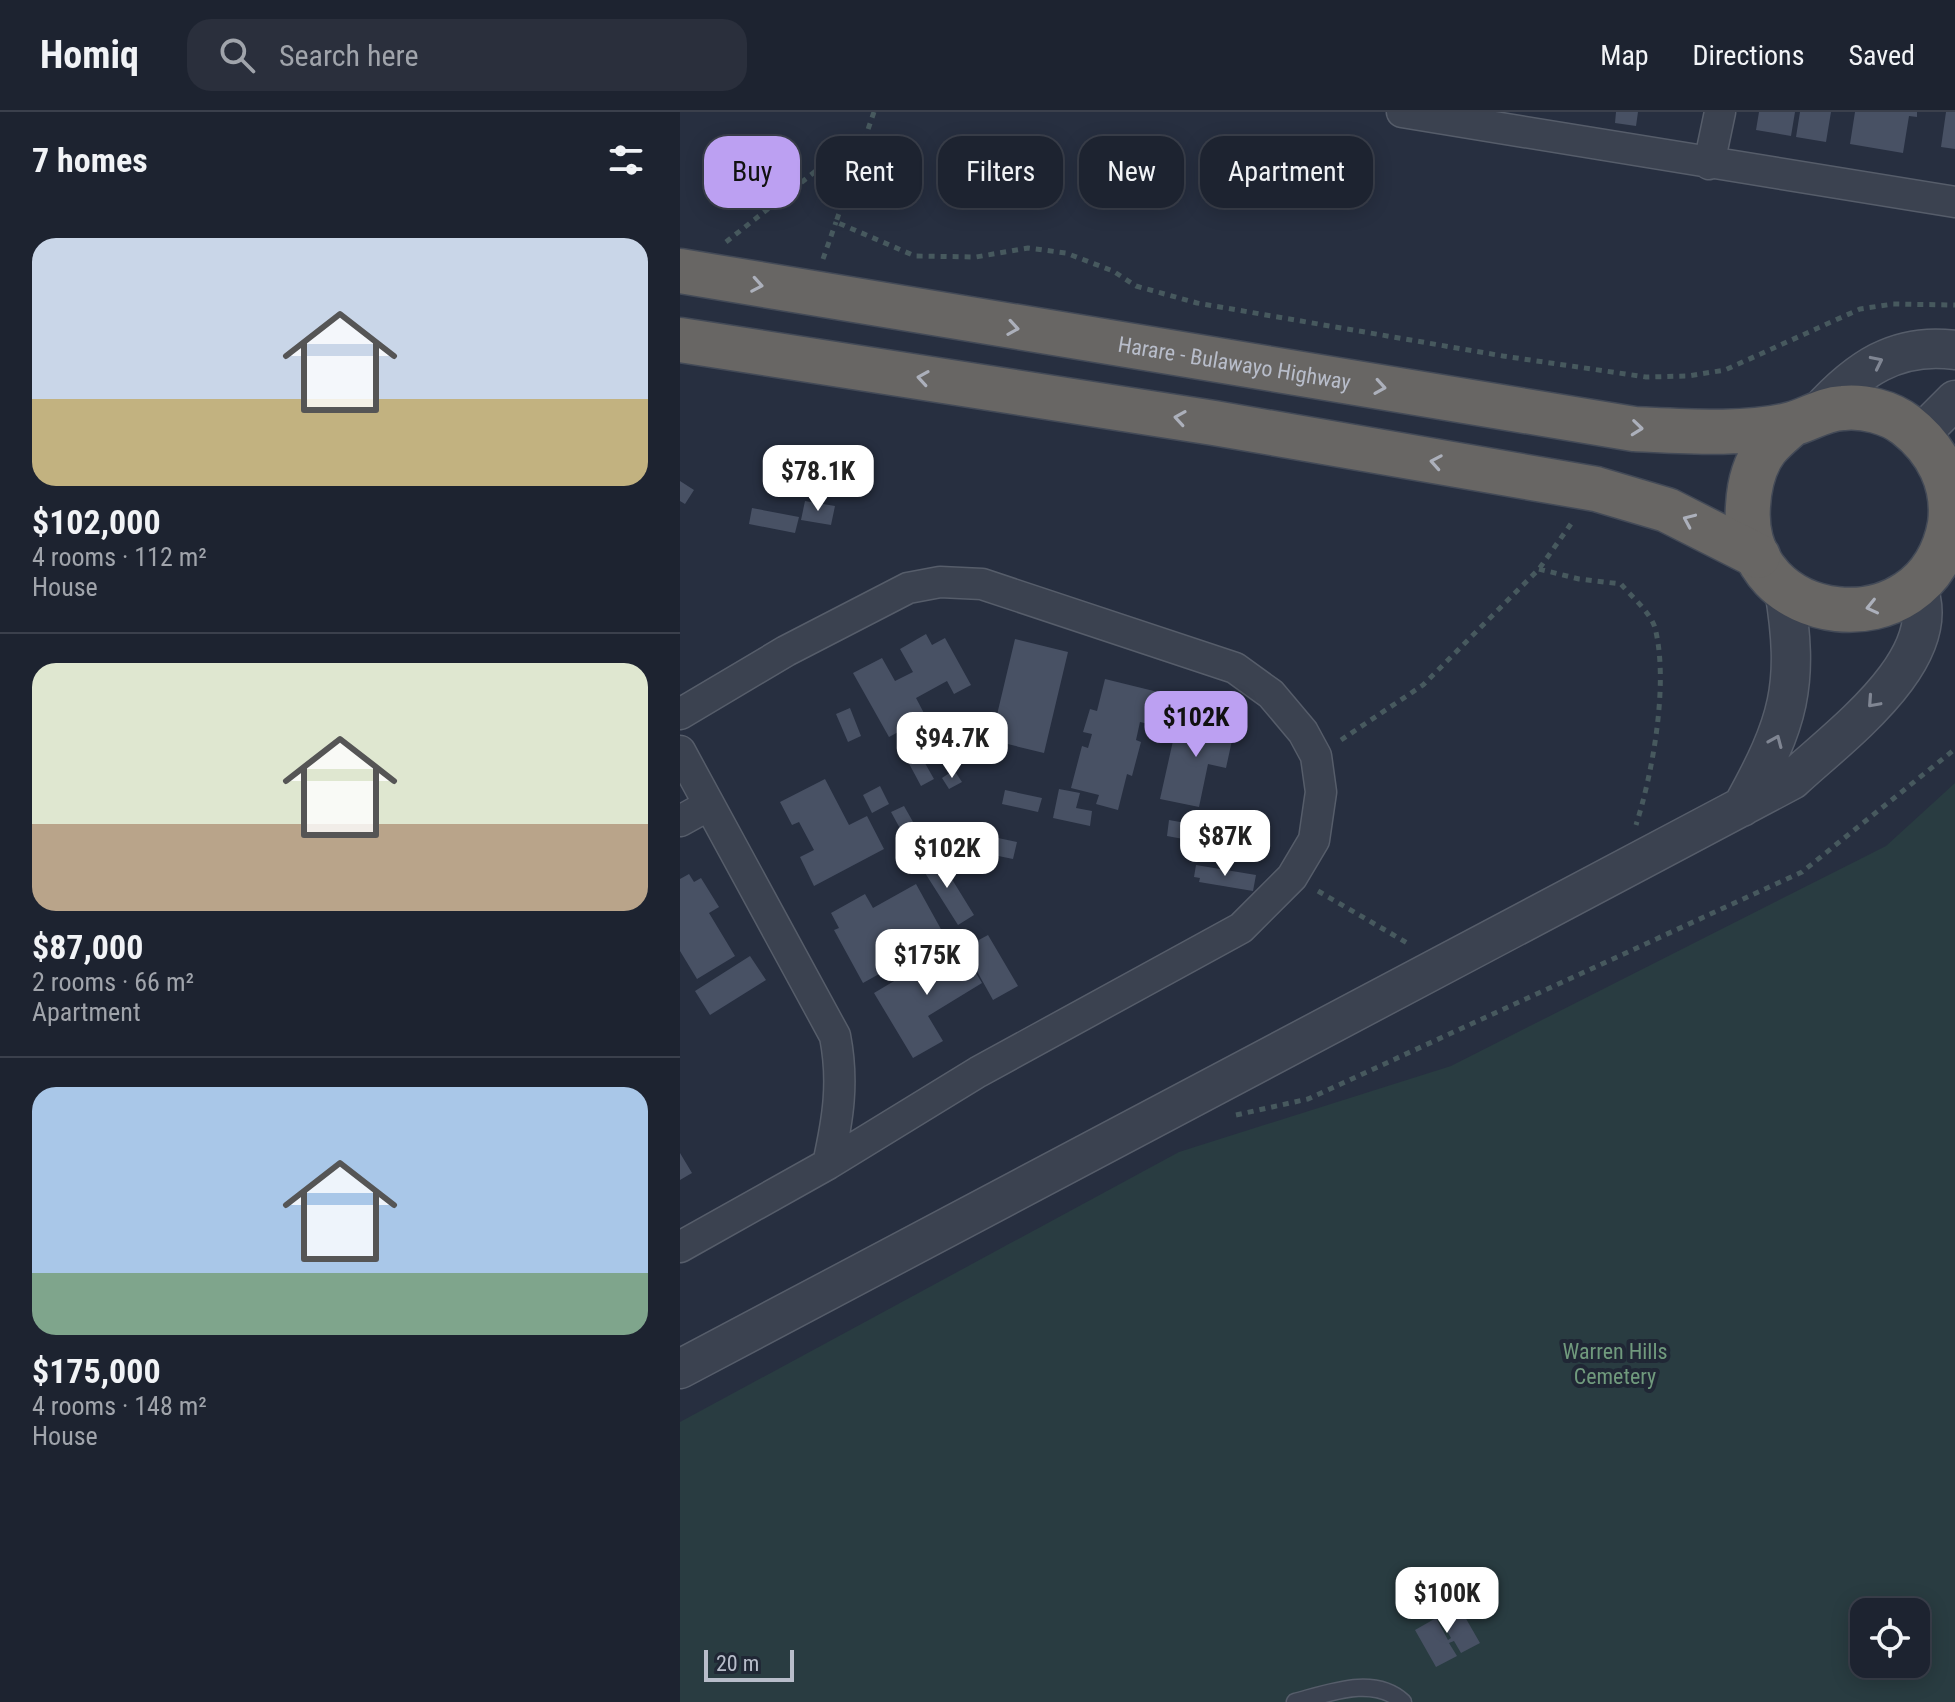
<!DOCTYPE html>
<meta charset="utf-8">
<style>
body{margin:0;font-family:"Roboto Condensed",sans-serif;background:#2a2f3c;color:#f1f3f6;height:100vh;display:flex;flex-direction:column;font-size:30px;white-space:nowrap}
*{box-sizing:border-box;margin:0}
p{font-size:26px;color:#a0a4ab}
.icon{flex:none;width:44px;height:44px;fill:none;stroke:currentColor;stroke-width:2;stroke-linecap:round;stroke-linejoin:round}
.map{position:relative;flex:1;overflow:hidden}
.details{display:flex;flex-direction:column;background:#1d2330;width:680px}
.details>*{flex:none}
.top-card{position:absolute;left:24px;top:24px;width:760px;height:72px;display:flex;gap:16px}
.tools{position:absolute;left:1170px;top:1486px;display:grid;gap:16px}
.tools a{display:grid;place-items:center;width:80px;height:80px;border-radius:16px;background:#1d2330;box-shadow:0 4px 20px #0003,0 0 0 2px #3b404c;font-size:40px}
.scale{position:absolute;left:24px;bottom:20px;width:90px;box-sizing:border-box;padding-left:8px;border:4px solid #b8bdca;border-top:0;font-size:22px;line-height:28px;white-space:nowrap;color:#b8bdca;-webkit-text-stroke:6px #202735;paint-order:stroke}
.price{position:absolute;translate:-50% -68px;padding:0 18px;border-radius:16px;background:#fff;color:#222;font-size:26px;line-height:52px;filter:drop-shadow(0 2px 4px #0008)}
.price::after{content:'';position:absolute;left:50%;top:48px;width:24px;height:18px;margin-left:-12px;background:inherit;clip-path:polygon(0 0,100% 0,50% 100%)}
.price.current{background:#bca0f2;color:#111}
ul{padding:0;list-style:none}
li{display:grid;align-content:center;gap:16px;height:424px;padding:0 32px}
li+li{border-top:2px solid #3b404c}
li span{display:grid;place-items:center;height:248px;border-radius:24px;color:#555}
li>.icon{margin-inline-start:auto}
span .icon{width:144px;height:144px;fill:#fffc;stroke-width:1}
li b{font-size:34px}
h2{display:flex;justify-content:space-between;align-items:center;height:96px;padding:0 32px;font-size:34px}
.tag{padding:0 28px;border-radius:24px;background:#1d2330;box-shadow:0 4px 20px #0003,0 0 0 2px #3b404c;font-size:28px;line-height:72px}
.tag.current{background:#bca0f2;color:#111}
header{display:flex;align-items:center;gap:48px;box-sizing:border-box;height:112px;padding:0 40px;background:#1d2330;border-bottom:2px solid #3b404c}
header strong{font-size:38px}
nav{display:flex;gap:44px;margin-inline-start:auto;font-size:28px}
.search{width:560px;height:72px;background:#2a2f3c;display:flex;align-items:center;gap:20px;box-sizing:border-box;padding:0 28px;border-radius:24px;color:#a0a4ab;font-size:30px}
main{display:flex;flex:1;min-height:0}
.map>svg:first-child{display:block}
.green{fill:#293c41;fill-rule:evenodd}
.building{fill:#485164}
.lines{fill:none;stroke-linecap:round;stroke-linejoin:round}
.service-casing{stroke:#565d6a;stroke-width:19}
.minor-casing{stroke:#565d6a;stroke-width:33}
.tertiary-casing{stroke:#565d6a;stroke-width:41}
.trunk-casing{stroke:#434a57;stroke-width:47}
.path{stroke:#47595e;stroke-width:5;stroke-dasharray:6 6;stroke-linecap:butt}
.service{stroke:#3b4250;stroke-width:16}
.minor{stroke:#3b4250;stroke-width:30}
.tertiary{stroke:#3b4250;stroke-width:38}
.trunk{stroke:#686664;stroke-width:44}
.oneway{stroke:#acb0bb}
.oneway2{stroke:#808693}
.labels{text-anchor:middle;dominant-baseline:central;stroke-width:8;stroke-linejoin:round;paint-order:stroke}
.street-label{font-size:22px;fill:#b8bdca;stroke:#202735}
.park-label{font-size:22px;fill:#709a7d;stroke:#202735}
</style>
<header>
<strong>Homiq</strong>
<div class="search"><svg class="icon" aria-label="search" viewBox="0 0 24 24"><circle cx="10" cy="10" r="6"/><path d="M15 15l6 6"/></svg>Search here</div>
<nav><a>Map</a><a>Directions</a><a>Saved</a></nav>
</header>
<main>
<section class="details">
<h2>7 homes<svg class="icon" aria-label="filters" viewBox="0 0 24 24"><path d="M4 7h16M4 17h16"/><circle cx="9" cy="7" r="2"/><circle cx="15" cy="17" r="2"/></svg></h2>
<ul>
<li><span style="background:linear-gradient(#c9d6e8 65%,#c2b280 0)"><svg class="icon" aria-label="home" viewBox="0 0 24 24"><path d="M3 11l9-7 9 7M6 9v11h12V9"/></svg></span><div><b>$102,000</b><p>4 rooms · 112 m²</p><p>House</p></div></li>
<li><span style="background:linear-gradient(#dfe7d0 65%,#b9a48a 0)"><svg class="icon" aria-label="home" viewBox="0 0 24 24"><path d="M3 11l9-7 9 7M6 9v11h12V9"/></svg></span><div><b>$87,000</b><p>2 rooms · 66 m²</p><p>Apartment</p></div></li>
<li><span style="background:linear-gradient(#a9c7e8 75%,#7fa58c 0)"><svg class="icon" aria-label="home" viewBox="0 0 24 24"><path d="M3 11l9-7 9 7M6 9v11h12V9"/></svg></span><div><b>$175,000</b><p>4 rooms · 148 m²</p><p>House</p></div></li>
</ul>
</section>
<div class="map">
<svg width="1275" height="1590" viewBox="0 0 1275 1590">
<rect width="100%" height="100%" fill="#272f40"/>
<path class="green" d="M1275 671V1590H0V1310L499 1040 771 954 1206 734ZM1184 1500H1236V1552H1184Z"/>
<path class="building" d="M936 0H958L956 14 935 11Z
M1079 0H1115L1111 24 1076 18Z
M1120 0H1151L1146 30 1116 25Z
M1175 0H1237V5L1229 4 1223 41 1170 32Z
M1266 0H1275V37L1261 35Z
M0 369 14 378 5 392 0 389Z
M125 389 155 394 151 413 121 408Z
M72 396 119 405 115 421 69 412Z
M246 522 252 533 265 526 291 573 274 582 267 569 236 586 246 605 209 625 173 561 202 546 215 569 233 560 220 537Z
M335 527 388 540 364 641 311 628Z
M425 567 486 582 477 614 460 610 456 628 461 630 452 664 447 662 438 698 416 692 419 683 391 676 402 634 408 636 412 622 403 620 410 597 417 599Z
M170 596 181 624 168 630 156 602Z
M530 605 556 610 546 656 528 652 519 695 480 687 497 611 527 617Z
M237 637 254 667 241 674 225 644Z
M274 658 282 670 269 677 262 666Z
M145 667 169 713 187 704 204 737 134 774 120 745 134 738 119 710 112 713 100 690Z
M200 674 209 692 192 701 183 683Z
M379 677 400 681 396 696 412 699 410 714 373 706Z
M325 678 362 686 358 700 322 692Z
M224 694 241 724 228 731 211 700Z
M513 699 529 702 525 731 487 724 489 708 511 712Z
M280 718 337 730 333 747 299 740 298 745 275 740Z
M257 743 294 803 278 813 240 753Z
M516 753 576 763 573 779 519 770 520 766 514 765Z
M9 762 14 770 21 766 39 795 29 801 55 844 17 867 0 839V767Z
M236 772 262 819 214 846 217 852 183 871 154 818 159 816 151 801 185 782 193 796Z
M308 823 338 874 313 888 284 836Z
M278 831 302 871 248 904 263 929 233 946 194 881Z
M70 844 86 868 30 903 15 879Z
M0 1041 12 1061 0 1068Z
M777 1491 800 1531 781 1541 774 1529 769 1531 777 1544 756 1555 735 1518 756 1506 768 1528 771 1526 757 1501Z"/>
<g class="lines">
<defs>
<path id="service" d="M615 1590C649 1581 694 1563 723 1590"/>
<path id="minor" d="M722 0 1275 90
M1029 52 1040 0
M0 602 106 539 228 476 260 470 302 472 555 556 591 582 623 620 636 644 641 680 634 728 612 765 561 816 298 960 148 1052
M0 639 155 924C164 970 158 1007 148 1052L0 1135
M0 709 29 693"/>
<path id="tertiary" d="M1139 300C1177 258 1216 230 1275 238
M1240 323 1275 288
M1062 695C1109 610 1120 574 1104 477
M0 1257 1112 668C1159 624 1268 546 1237 474"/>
<g id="trunk">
<path id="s1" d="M0 159 954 317C1000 319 1068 324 1112 312 1130 307 1143 297 1163 296 1184 294 1209 300 1226 313 1257 337 1275 372 1270 412 1247 541 1059 516 1068 394 1069 375 1074 353 1086 337 1093 328 1103 320 1112 312"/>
<path d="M0 228 534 311 916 377 987 398 1078 444"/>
</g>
</defs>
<use href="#service" class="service-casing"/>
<use href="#minor" class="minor-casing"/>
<use href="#tertiary" class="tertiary-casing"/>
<use href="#trunk" class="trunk-casing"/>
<path class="path" d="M194 0 156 110 235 144 296 145 348 136 386 141 433 159 456 174 517 191 823 244 966 265 1008 264 1045 258 1180 197 1213 192 1275 193
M46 130 146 51 181 36
M143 147 156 110
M859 457 899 467 941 472C951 484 971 501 975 516 989 570 973 660 956 713
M661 628 743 573 859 457 893 409
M638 779 729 832
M556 1003 628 987 1122 760 1275 637"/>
<use href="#service" class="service"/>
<use href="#minor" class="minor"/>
<use href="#tertiary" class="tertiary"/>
<use href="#trunk" class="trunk"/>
</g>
<defs><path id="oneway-chevron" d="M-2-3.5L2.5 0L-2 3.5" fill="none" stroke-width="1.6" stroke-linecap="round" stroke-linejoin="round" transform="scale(2)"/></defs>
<g class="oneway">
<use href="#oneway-chevron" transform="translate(77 173) rotate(10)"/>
<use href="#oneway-chevron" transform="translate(333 216) rotate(9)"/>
<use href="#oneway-chevron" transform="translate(243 266) rotate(-171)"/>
<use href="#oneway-chevron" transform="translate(700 275) rotate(9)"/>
<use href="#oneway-chevron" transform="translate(500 306) rotate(-171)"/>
<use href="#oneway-chevron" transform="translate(957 316) rotate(6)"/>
<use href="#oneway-chevron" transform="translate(756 350) rotate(-170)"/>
<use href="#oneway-chevron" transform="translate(1009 408) rotate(-156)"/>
<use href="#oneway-chevron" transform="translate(1192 495) rotate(167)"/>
</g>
<g class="oneway2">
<use href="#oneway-chevron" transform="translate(1197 250) rotate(-26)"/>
<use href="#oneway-chevron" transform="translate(1193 590) rotate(132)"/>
<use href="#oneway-chevron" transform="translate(1096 629) rotate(-67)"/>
</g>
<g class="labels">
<g class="street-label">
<text stroke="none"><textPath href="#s1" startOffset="562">Harare - Bulawayo Highway</textPath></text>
</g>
<g class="park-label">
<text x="935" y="1239">Warren Hills<tspan x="935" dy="25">Cemetery</tspan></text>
</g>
</g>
</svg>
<div class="tools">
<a><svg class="icon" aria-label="locate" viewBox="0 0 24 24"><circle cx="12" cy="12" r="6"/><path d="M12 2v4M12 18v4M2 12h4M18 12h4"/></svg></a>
</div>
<div class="scale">20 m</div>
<b class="price" style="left:138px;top:401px">$78.1K</b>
<b class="price current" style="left:516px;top:647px">$102K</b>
<b class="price" style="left:272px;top:668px">$94.7K</b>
<b class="price" style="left:545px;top:766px">$87K</b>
<b class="price" style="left:267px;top:778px">$102K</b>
<b class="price" style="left:247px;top:885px">$175K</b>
<b class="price" style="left:767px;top:1523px">$100K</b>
<div class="top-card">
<a class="tag current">Buy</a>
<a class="tag">Rent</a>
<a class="tag">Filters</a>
<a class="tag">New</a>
<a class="tag">Apartment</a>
</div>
</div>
</main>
